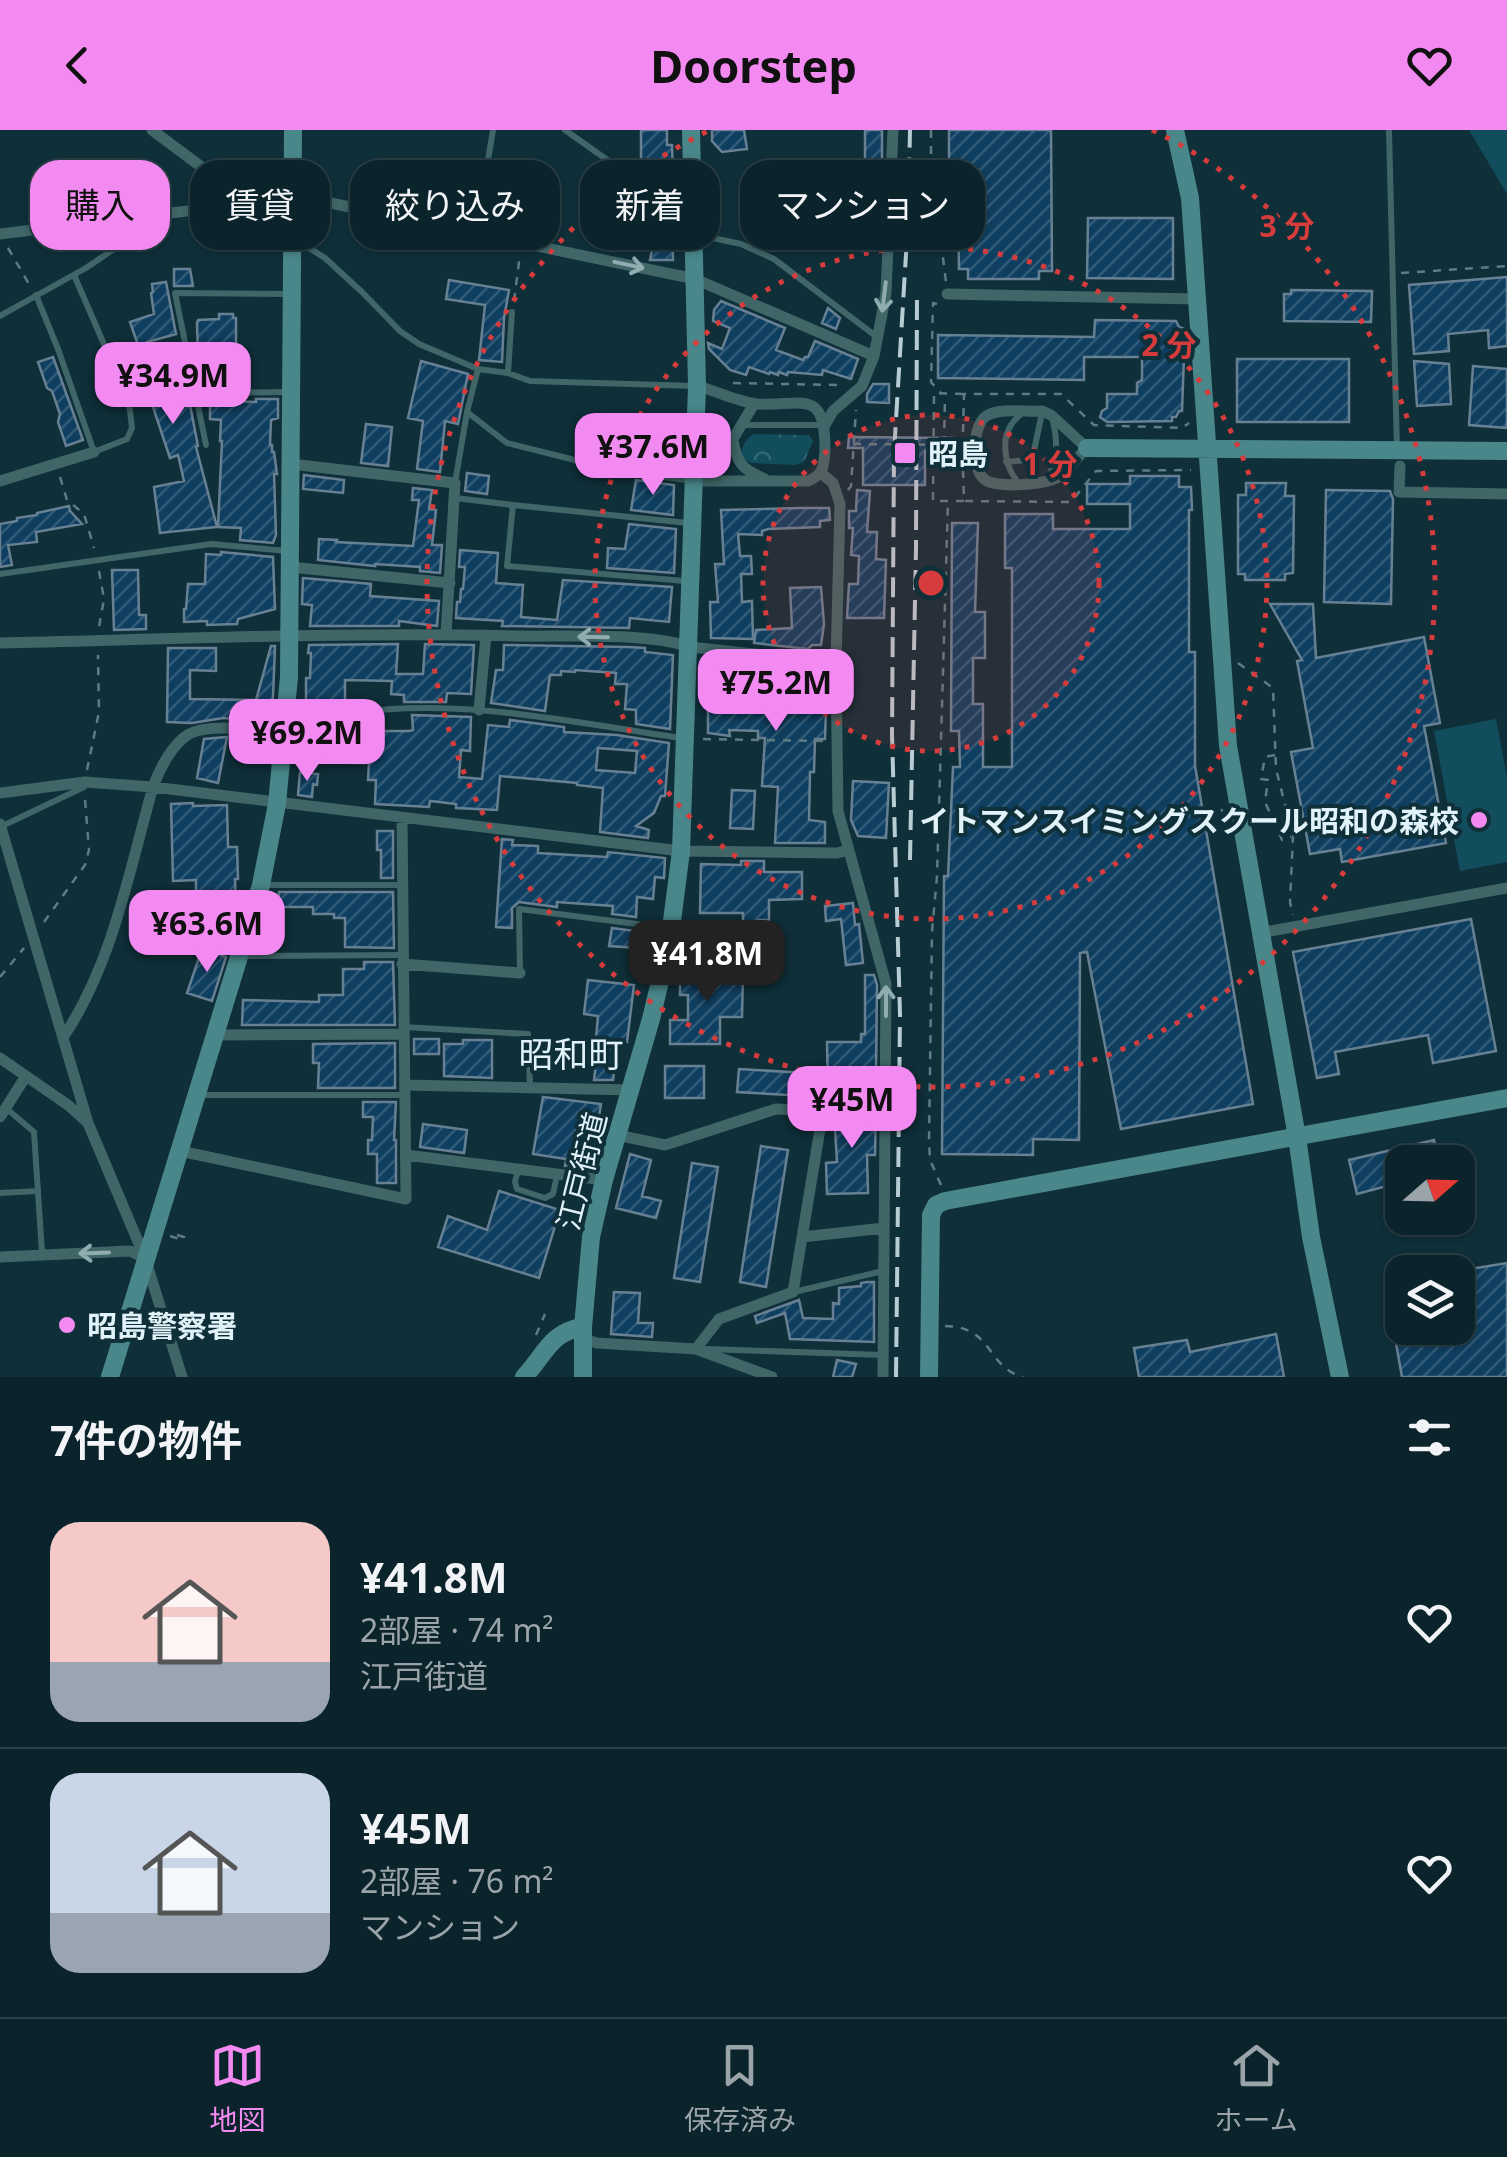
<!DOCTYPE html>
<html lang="ja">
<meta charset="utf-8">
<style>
body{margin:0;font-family:"Noto Sans","Noto Sans JP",sans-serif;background:#142b33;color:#f1f3f6;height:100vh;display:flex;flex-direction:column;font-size:38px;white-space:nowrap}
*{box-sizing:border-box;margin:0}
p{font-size:32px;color:#9aa4a9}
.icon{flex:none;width:55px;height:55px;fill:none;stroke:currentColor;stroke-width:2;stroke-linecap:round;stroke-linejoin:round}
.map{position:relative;height:1247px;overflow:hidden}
.drawer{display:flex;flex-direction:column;background:#0b232b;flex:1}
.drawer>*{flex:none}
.top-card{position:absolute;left:30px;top:30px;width:1000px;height:90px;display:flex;gap:20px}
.needle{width:65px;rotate:70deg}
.controls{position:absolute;left:1385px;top:1015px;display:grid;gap:20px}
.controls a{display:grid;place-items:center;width:90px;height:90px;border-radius:20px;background:#0b232b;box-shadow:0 2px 8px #0004,0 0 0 2px #2b4047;font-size:50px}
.price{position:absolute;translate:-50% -85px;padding:0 22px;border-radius:20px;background:#f38af1;color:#111;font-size:32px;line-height:65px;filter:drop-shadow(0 2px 5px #0008)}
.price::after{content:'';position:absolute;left:50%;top:60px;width:30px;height:22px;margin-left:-15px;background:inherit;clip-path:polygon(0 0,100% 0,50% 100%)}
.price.active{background:#222;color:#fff}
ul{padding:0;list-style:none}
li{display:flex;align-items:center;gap:30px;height:250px;padding:0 50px}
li+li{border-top:2px solid #2b4047}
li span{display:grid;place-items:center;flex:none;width:280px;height:200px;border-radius:30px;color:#555}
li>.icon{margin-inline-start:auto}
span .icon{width:120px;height:120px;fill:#fffc;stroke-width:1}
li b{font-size:42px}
h2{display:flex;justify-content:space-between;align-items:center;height:120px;padding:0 50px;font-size:42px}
.pill{padding:0 35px;border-radius:30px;background:#0b232b;box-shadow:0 2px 8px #0004,0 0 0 2px #2b4047;font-size:35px;line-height:90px}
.pill.active{background:#f38af1;color:#111}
header{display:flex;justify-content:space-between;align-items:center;height:130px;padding:0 50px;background:#f38af1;color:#111;font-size:45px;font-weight:700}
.menu{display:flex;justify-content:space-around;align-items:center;height:140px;border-top:2px solid #2b4047;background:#0b232b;font-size:28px;color:#9aa4a9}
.menu a{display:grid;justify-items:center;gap:5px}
.menu .active{color:#f38af1}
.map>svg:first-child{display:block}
.forest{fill:url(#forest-crowns)}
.pitch{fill:#124d5d}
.building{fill:url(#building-hatch);stroke:#688093;stroke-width:2.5;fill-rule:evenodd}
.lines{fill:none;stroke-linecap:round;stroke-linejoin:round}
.path{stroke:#607b83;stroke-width:2.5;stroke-dasharray:8 8;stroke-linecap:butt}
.lane{stroke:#406668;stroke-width:6}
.street{stroke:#406668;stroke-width:11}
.secondary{stroke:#49878a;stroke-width:18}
.rail{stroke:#b8ccd3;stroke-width:4;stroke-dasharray:20 10;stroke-linecap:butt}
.oneway{stroke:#90acb0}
.ring{fill:none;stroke:#d73c3d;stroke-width:5;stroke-dasharray:5 10}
.poi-dot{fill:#f38af1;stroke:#0f2f39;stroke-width:4}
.labels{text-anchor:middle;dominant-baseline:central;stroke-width:8;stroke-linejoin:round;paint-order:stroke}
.poi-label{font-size:30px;font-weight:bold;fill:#e1f3f9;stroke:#0f2f39;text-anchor:start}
.street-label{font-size:30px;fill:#e1f3f9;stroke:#0f2f39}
.quarter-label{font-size:35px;fill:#e1f3f9;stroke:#0f2f39}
.centre{fill:#d73c3d;stroke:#0f2f39;stroke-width:5}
.ring-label{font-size:30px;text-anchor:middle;font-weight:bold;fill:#d73c3d;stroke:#0f2f39;stroke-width:8;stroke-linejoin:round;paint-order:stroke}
</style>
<header><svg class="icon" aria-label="back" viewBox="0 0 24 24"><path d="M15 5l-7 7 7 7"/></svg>Doorstep<svg class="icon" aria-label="heart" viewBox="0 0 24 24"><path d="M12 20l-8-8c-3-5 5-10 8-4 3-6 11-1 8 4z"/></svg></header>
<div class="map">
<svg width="1507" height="1247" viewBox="0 0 1507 1247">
<defs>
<pattern id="forest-crowns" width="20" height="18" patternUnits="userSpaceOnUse" patternTransform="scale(2.5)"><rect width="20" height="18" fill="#124d5d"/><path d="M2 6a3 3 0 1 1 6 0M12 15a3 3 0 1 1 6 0" fill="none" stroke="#346775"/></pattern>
<pattern id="building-hatch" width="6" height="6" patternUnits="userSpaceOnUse" patternTransform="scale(2.5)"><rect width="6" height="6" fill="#0f3f60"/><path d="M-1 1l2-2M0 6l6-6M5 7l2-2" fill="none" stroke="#325b78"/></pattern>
</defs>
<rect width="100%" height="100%" fill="#0f2f39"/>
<path class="forest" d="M755 304 809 305 813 311 804 332 796 335 751 333 745 330 741 324C742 316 747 306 755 304Z"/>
<path class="pitch" d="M1469 0H1507V64Z
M1496 589 1507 647V732L1460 741 1434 601Z"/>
<path class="building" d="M641 0H667V15H672L674 75 641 45Z
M712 0H744L747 19 722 22 712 11Z
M865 0H882V40H865Z
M949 0H1051L1052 141H1039V149H968V139H959L958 79H949Z
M660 81 672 92 673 130H650Z
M1088 88H1173V149L1087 148Z
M174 139H190L193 156H174Z
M1507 147V216L1489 218 1488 200 1448 204 1449 221 1414 224 1409 155Z
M449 150 509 160 504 188 502 232 479 230 485 175 446 169Z
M166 152 176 204 147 212 154 233 159 232 160 236H162L164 246 184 244 198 316 196 317 217 397 160 403 154 357 184 351 178 325 170 328 151 271 138 215 130 192 154 184 151 163 153 162 152 154Z
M1291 160 1372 161 1371 192 1284 191V164H1291Z
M721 171 785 198 776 220 803 230 805 227H808L815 211 858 229 851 249 823 240 822 245 788 242 787 245 779 242 778 245 770 242 769 244 749 237 746 245 730 240 709 219 708 213 722 219 730 198 713 191 714 180Z
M828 178 840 188 836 199 822 193Z
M219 184H233V188H236V215H240L241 235 220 236 221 256H208L207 231 198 230 197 193 198 190 219 189Z
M1095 190 1176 191 1179 197 1185 199 1182 281H1179L1176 287H1172V291L1107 292 1100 287 1102 281 1107 278V264H1137V253L1142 250V227H1084V250L938 248V205L1094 207Z
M53 227 83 310 66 316 58 292 60 284 52 261 47 258 38 232Z
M1237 229H1349V292H1237Z
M421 231 468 244 458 294 445 291 440 342 417 339 423 291 408 288Z
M1414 231 1449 234 1451 274 1417 276Z
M1473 236 1507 239V298L1469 295Z
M873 254H889V273L867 272V264Z
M256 269H278V288L271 290 270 315H272V322H274L277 344H274L276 405 273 413 240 410 241 398 218 397 222 311H220L221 290 210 289V270L256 272Z
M366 294 392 297 388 336 361 333Z
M849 307 954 308V322L925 321V355H863V318H848Z
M467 343 489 346 487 364 465 361Z
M304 345 344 350 343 363 303 359Z
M1130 346H1179V357H1191L1192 380H1189V522H1195V636L1253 974 1121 999 1087 822 1080 823 1079 1010 1033 1009V1025L942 1024 944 746H948L953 637H960L959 601H951L952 393H978L975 482H985V528H973V574H983V637H1012V438H1005V384H1053V399H1130V374H1087V354H1130Z
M636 350 674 355 673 385 631 380Z
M1246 353H1286L1285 366H1294L1293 443 1285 444V450H1245V444H1238V365H1246Z
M413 358 432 360 429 379 436 380 432 415H442L440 443 420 441V437L375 434V436L318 430 319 409 337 410 336 412 413 416 419 370H412Z
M857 360 870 361 867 402H877L876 429 886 430 884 488H847L849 454H858L859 426 851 425 853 398H849V381H856Z
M1326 360 1390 361 1393 369 1391 474 1324 472Z
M69 376 70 381 82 394 36 402 37 412 8 415 12 435 0 437V394L17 391V388L37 385V383Z
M801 378H829L830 390 820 391V397L768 399 762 401V405L738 404 740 426H751L752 444H741L742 472 752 471 753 509 711 508 710 472H718L715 434H724L721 380Z
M629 394 676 399 674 443 607 438 608 418 625 419Z
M460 420 498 423 496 453 523 455 521 487 557 490 563 450 672 457 669 492 630 488 629 498 502 496 503 491 456 488 457 472H460L461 459H463L465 437H459Z
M221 422 273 427 275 479 238 489 237 494 207 495V491L184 492V479H186L188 454H205L206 424 221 425Z
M112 440H138L139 485H146V499L114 500Z
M303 448 371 454 370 466 439 471 437 496 399 491V496H310L312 475 302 474Z
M821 457 824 494 821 515H812L808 519 754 513 756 500 792 498 790 458Z
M1270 474H1313L1316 528 1424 507 1440 593 1424 596 1446 713 1342 732 1340 719 1310 724 1291 622 1313 618 1297 531 1302 530Z
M398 514 396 544H423L425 514 474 515 471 564 447 563 446 572H404V565L391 564 392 551 345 550V574H306V548H310L311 523H308L309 515Z
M504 515 628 517 645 518V522L673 525 670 599 636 594V580L625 579 627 554H615L616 543 575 540V542L561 541V545H550L545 581 491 573 496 540H503Z
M271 516H275L272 592 223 588 192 593 167 592 168 518H216V541L190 540V569L256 570Z
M728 532 742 533V537L769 538V541L816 544 815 546 827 547 825 609H815L814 642H810L809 690 825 692V713H775L778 657 762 656 765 608H758V601L729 600 730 606 708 603V570L712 555 706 554 709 533 727 534Z
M412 585 471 587 470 621 461 620 459 647 482 649 488 595 509 597 510 590 564 597V602L617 605 669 613 665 666H661L654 683 636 696 649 700 648 708 600 702 603 658 577 655V653L500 646 497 680 456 678V674L430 671 429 677 375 674 376 650H368L369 633H351L350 594H376V601H409L413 600ZM598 618 637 621 635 643 596 640Z
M227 607 218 653 197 648 204 609Z
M300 642 318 644 317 655 313 654 312 667 298 665Z
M853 651 889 653 886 708 858 706 851 690Z
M732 660 755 661 753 699 730 698Z
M193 673V676L227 675 228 717H237L238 749H235L236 789H228V800H177V773H196V750L173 751 171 674Z
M377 701H393V748H381V720H377Z
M502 709 513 710 512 715 538 716V723L607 727 608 722 665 728 664 748 655 747 653 769 637 767 636 787 612 784 613 776 557 772V777L519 772 512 778V798L496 797Z
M741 731H764V742H802V769L769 770V790H758V793H743V783H700L701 734 741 735Z
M279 762H393L394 818 345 817V788H334V784H313V777H279Z
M853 773 855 795 859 794 863 833 846 835 841 789 826 791 825 776Z
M1471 789 1496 921 1433 933 1428 905 1335 922 1339 944 1317 948 1293 822Z
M612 798 635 801V804L654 805 652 819 609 816Z
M202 819 226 827 212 871 187 863Z
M691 830H710V844H743L742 887H720V914H670V890H688V865H680V853H691Z
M364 832H393L395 895H242L243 870 319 872V865H343V839H364Z
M865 845H874L877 855 876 945 844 946V960L828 961 827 912H861V904H865Z
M588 850 634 855 627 912 618 911 613 950H594L599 908H596L598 886 584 884Z
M414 909H439V924H414Z
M463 910H492V948L444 946V914H463Z
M395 913V958H318L319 933H313V914Z
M665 936H704V968H665Z
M739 939 806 943 805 966 737 962Z
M543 967 601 974 597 1000 589 999 583 1038 565 1036 566 1029 533 1024Z
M363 972H396L394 1010H396V1053H377V1024H368V1010H372L373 987H363Z
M876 978 875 1025H867L868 1063 827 1064 826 1033 837 1032 834 981Z
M423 994 467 1000 464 1023 420 1017Z
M1434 1010 1439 1032H1402V1052L1357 1064 1349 1030Z
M761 1016 788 1020 766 1157 740 1152Z
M630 1024 651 1030 642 1066 661 1071 656 1088 616 1078Z
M692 1033 718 1037 700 1152 674 1148Z
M499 1061 560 1080 539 1148 438 1117 448 1086 487 1100Z
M1507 1133V1247H1402L1385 1152 1402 1150V1198H1458V1141Z
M867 1152H874V1212L790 1209 785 1183 757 1193 755 1186 799 1170 803 1188 833 1189V1173L839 1174V1158L861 1156V1153Z
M614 1162 640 1163 638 1193H653L652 1207 611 1204Z
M1276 1204 1284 1247H1139L1134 1218 1187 1210 1190 1222Z
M837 1230 856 1234 852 1247H833Z"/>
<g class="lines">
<path class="path" d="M931 0V32L946 152
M8 118 29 154
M1401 143 1507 136
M514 171 520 124
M937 174 933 173 931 252 942 264
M733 253 837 255 839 257
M963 264 934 263 933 371H964
M963 302 964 264H1061L1094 295 1182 298 1189 293
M853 314 961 315
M944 314 945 267
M963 340 964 371 1071 372 1096 341 1191 340
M60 347 67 370 84 384 94 418
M848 360 851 356 856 280
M99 441 104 469 99 497
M1238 533 1273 558 1276 639 1293 706 1290 772 1293 785
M703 609 825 611
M1275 625 1265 627 1261 649 1268 650 1265 672 1282 710 1291 707
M87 640 99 582 98 525
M1205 684 1223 680
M44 792 85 735 89 720 85 669
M0 847 24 818
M941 1055 930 1030 929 1011 932 802 937 746 948 371
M170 1106 183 1110 184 1107 170 1103
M945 1196C993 1196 986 1237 1023 1247
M536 1205 545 1184"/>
<path class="lane" d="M565 0 640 53 670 82 694 98 708 107 741 114 774 129 877 207
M1389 0 1397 320
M476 102 493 0
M295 109 325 128 362 162 400 201 419 214 478 239 508 243 530 251 696 256
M36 165 58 219 94 322 127 309 132 298 129 272 74 145
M0 186 86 138 139 102 145 88
M508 243 512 182
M195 263 291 262
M467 282 507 313 571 329 594 338 694 351
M742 295H825
M206 315 175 163 291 164
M1006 332 1028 330 1033 325 1042 283
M1046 351C1058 331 1058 314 1053 291
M455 353 467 282 478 239
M1019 353C1006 340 1000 312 1011 295 1014 290 1019 286 1023 282
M455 368 513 375
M0 444 211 414 288 421
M685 451 507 436 513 375 688 393
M288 603C310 597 332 587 354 583 460 567 575 593 681 608
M0 697 84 657 85 653
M262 755H401
M243 826 402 825
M520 842 519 779 668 798
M404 897 528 904 530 957
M199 965H405
M7 979 34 1002 42 1123
M518 1040 515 1052 517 1059 545 1068 553 1064 557 1045
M0 1063 38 1061
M794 1162 883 1141
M707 1219 883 1225"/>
<path class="street" d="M152 0 250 73
M0 104 293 68 321 71 695 149 874 226
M947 164 1197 169
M1042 281 1051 285 1087 318C1078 326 1070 339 1060 346 1046 355 995 359 984 349 971 338 972 292 988 285 1002 278 1026 282 1042 281Z
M825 295 833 281 862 256 874 226 886 163 893 0
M733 309C736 333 743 340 765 349
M291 334 455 353 446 504
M1400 336 1399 362 1507 364
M821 343 833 353 840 374 836 533 838 681 886 854 883 1247
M698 349 711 343 718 334 754 274
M0 351 94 322
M695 351H808C824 345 824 335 825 320 825 258 804 276 758 274 738 272 717 261 697 256
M290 437 450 453
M0 513C172 509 344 502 516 506 565 507 645 502 690 517L836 533
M479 580 486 505
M0 663 85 652 153 657 681 721 837 723 848 720
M0 694 88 993 145 1128 182 1247
M1260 803 1507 758
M402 834 520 843
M216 905 404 904
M64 906C113 833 129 741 153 657 159 640 172 614 189 604 211 592 260 601 285 603
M0 928 68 975 88 993
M405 955 631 960
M0 987 26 946
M617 1005 665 1015 776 979 823 981 830 970 885 968
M180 1021 406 1069 402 689
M406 1025 604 1050
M802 1107 884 1098
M0 1127 130 1121 145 1128
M583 1209 597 1213 696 1219 772 1247
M696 1219 719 1189 793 1162 823 981"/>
<path class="secondary" d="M1175 0 1190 68 1228 616 1297 1007 1311 1107 1340 1247
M1087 318 1507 321
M110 1247 261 755 277 674 289 547 293 0
M524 1247C545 1225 550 1202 583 1197
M583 1247V1197L591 1107 604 1050 651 889 663 839 671 799 681 721 697 256 691 0
M929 1247 931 1085 936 1075 945 1071 1507 968"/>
<path class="rail" d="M910 730 916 418 917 160
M896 1247 900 885 892 605 894 323 908 91 910 0"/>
</g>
<defs><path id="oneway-shaft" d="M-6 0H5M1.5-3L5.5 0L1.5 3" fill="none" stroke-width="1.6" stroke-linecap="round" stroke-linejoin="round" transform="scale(2.5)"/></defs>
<g class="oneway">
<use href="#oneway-shaft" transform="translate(629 135) rotate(12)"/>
<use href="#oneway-shaft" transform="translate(884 167) rotate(97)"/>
<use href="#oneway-shaft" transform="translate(593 507) rotate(-179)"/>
<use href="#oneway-shaft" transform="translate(886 871) rotate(-90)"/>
<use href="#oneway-shaft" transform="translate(94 1123) rotate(178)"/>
</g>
<circle cx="931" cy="453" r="168" fill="#d73c3d" fill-opacity=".12"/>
<g class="ring">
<circle cx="931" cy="453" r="168"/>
<circle cx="931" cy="453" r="336"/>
<path d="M1152 0A504 504 0 1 1 710 0"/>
</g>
<g class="poi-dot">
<rect x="893" y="311" width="24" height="24" rx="5"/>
<circle cx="1479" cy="690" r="10"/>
<circle cx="67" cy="1195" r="10"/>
</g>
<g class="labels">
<g class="poi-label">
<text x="928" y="323">昭島</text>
<text x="1459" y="690" text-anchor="end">イトマンスイミングスクール昭和の森校</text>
<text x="87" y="1195">昭島警察署</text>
</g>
<g class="street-label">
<text transform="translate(581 1041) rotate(-76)">江戸街道</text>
</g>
<g class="quarter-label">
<text x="571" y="923">昭和町</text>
</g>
</g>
<circle cx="931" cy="453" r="15" class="centre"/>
<g class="ring-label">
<text x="1287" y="107">3 分</text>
<text x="1169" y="226">2 分</text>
<text x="1050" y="345">1 分</text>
</g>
</svg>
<div class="controls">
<a><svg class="needle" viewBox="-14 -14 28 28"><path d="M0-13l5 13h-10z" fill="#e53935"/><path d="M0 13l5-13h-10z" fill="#9aa4a9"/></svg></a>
<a><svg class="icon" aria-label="layers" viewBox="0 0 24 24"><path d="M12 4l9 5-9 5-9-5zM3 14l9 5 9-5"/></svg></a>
</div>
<b class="price" style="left:173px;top:297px">¥34.9M</b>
<b class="price" style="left:653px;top:368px">¥37.6M</b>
<b class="price" style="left:776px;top:604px">¥75.2M</b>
<b class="price" style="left:307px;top:654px">¥69.2M</b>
<b class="price" style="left:207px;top:845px">¥63.6M</b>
<b class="price active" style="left:707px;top:875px">¥41.8M</b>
<b class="price" style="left:852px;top:1021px">¥45M</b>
<div class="top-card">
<a class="pill active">購入</a>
<a class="pill">賃貸</a>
<a class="pill">絞り込み</a>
<a class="pill">新着</a>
<a class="pill">マンション</a>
</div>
</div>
<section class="drawer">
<h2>7件の物件<svg class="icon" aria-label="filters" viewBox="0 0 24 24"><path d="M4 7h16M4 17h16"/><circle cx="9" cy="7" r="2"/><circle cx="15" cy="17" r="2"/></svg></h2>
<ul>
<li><span style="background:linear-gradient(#f6c9c9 70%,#9aa5b1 0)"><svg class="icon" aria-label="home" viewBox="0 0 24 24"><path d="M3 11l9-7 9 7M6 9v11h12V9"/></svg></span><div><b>¥41.8M</b><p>2部屋 · 74 m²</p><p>江戸街道</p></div><svg class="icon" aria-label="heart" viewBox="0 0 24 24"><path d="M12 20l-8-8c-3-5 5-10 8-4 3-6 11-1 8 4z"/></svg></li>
<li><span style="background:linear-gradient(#c9d6e8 70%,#9aa5b1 0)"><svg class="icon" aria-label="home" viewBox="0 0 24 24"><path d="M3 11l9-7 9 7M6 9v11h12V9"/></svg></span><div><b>¥45M</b><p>2部屋 · 76 m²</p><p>マンション</p></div><svg class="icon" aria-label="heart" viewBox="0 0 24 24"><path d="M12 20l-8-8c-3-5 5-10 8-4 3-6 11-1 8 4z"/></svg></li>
</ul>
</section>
<nav class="menu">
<a class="active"><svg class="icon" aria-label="map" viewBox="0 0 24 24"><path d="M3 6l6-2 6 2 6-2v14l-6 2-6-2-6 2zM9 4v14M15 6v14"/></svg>地図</a>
<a><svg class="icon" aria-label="saved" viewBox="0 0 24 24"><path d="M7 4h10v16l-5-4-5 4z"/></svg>保存済み</a>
<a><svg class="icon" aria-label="home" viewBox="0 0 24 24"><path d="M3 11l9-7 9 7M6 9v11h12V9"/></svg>ホーム</a>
</nav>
